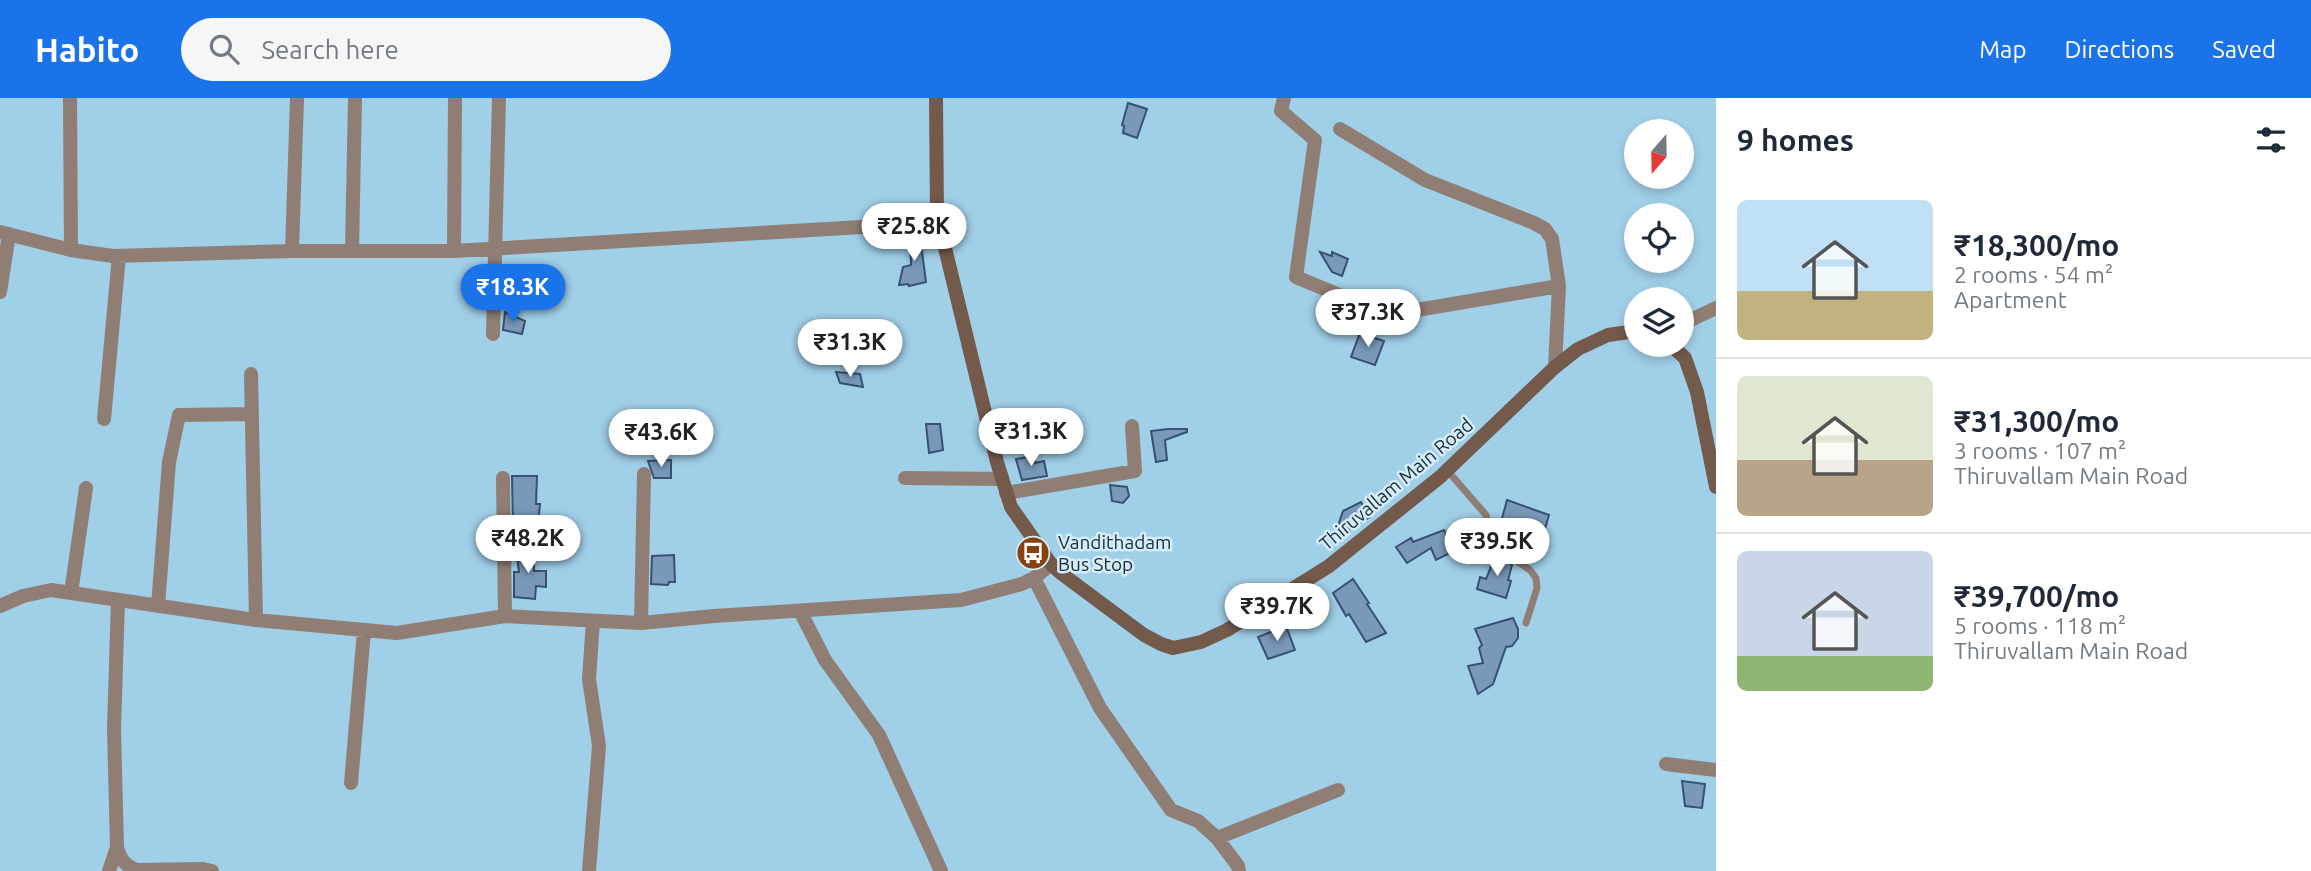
<!DOCTYPE html>
<meta charset="utf-8">
<style>
body{margin:0;font-family:Ubuntu,sans-serif;background:#f6f6f7;color:#1f2937;height:100vh;display:flex;flex-direction:column;font-size:26px;white-space:nowrap}
*{box-sizing:border-box;margin:0}
p{font-size:23px;color:#747a83}
.icon{flex:none;width:38px;height:38px;fill:none;stroke:currentColor;stroke-width:2;stroke-linecap:round;stroke-linejoin:round}
.map{position:relative;flex:1;overflow:hidden}
.drawer{display:flex;flex-direction:column;background:#fff;width:595px}
.drawer>*{flex:none}
.needle{width:46px;rotate:200deg}
.fabs{position:absolute;left:1624px;top:21px;display:grid;gap:14px}
.fabs a{display:grid;place-items:center;width:70px;height:70px;border-radius:50%;background:#fff;box-shadow:0 4px 10px #0003;font-size:35px}
.price{position:absolute;translate:-50% -60px;padding:0 16px;border-radius:24px;background:#fff;color:#222;font-size:23px;line-height:46px;filter:drop-shadow(0 2px 4px #0008)}
.price::after{content:'';position:absolute;left:50%;top:42px;width:21px;height:16px;margin-left:-10px;background:inherit;clip-path:polygon(0 0,100% 0,50% 100%)}
.price.selected{background:#1a73e8;color:#fff}
ul{padding:0;list-style:none}
li{display:flex;align-items:center;gap:21px;height:175px;padding:0 21px}
li+li{border-top:2px solid #e0e1e3}
li span{display:grid;place-items:center;flex:none;width:196px;height:140px;border-radius:10px;color:#555}
li>.icon{margin-inline-start:auto}
span .icon{width:84px;height:84px;fill:#fffc;stroke-width:1}
li b{font-size:30px}
h2{display:flex;justify-content:space-between;align-items:center;height:84px;padding:0 21px;font-size:30px}
header{display:flex;align-items:center;gap:42px;box-sizing:border-box;height:98px;padding:0 35px;background:#1a73e8;color:#fff}
header strong{font-size:33px}
nav{display:flex;gap:38px;margin-inline-start:auto;font-size:24px}
.search{width:490px;height:63px;background:#f6f6f7;display:flex;align-items:center;gap:18px;box-sizing:border-box;padding:0 24px;border-radius:38px;color:#747a83;font-size:26px}
main{display:flex;flex:1;min-height:0}
.map>svg:first-child{display:block}
.building{fill:#7a99ba;stroke:#365270;stroke-width:2}
.lines{fill:none;stroke-linecap:round;stroke-linejoin:round}
.service{stroke:#907d73;stroke-width:7}
.minor{stroke:#907d73;stroke-width:14}
.secondary{stroke:#745a4b;stroke-width:14}
.labels{text-anchor:middle;dominant-baseline:central;stroke-width:5;stroke-linejoin:round;paint-order:stroke}
.street-label{font-size:19px;fill:#1a2d37;stroke:#d5ecf9}
.poi-label{font-size:19px;fill:#1a2d37;stroke:#d5ecf9;text-anchor:start}
</style>
<header>
<strong>Habito</strong>
<div class="search"><svg class="icon" aria-label="search" viewBox="0 0 24 24"><circle cx="10" cy="10" r="6"/><path d="M15 15l6 6"/></svg>Search here</div>
<nav><a>Map</a><a>Directions</a><a>Saved</a></nav>
</header>
<main>
<div class="map">
<svg width="1716" height="773" viewBox="0 0 1716 773">
<rect width="100%" height="100%" fill="#a0cfe8"/>
<path class="building" d="M1128 5 1147 11 1137 40 1123 35 1124 28 1122 27Z
M919 131 926 184 909 188 908 186 899 187 903 169 911 167 910 133Z
M1320 154 1332 158V154L1348 161 1342 178 1332 174Z
M505 214 525 223 522 236 503 232Z
M1360 235 1384 243 1375 267 1351 259Z
M836 274 860 276 863 289 840 285Z
M926 326H940L943 352 929 355Z
M1168 331H1187V334L1165 342 1167 362 1156 364 1151 333Z
M1034 358 1035 365 1044 363 1047 378 1022 382 1016 361Z
M671 362V380H654L648 363Z
M512 378H537L536 406H540L538 427H513Z
M1110 387 1127 389 1129 398 1123 405 1112 403Z
M1507 402 1549 417 1537 459 1521 454 1520 457 1517 456 1497 439Z
M1361 404 1370 419 1346 433 1339 425 1343 413Z
M1444 432 1454 453 1436 462 1431 450 1407 465 1396 449 1411 440 1413 444Z
M516 450H534V473H546V489L536 488 535 501 514 499V474H519Z
M1496 456 1512 467 1508 482 1511 483 1506 500 1477 491 1480 479 1486 481Z
M674 457 675 484H669L668 487 651 486 652 458Z
M1353 481 1369 505 1367 506 1386 535 1366 544 1349 516 1346 518 1333 495Z
M1513 520 1518 531V540L1512 548 1506 549 1493 586 1478 596 1468 568 1483 565 1479 550 1482 547 1475 531Z
M1286 528 1295 552 1268 561 1258 539Z
M1682 683 1705 686 1702 710 1685 708Z"/>
<g class="lines">
<path class="service" d="M1447 372 1486 417 1491 442 1499 451 1530 472 1536 480 1537 490 1526 525"/>
<path class="minor" d="M70 0 71 152
M1284 0 1281 13 1315 42 1296 179 1387 217 1559 188
M1340 31 1425 82 1534 125 1545 131 1552 141 1559 188 1555 269
M0 134 71 152 113 158 292 153H454L896 127 937 117
M292 153 297 0
M352 153 355 0
M454 153 455 0
M0 194 9 136
M1682 226 1716 210
M493 236 499 0
M251 276 256 522
M104 321 119 158
M503 380 505 518
M905 380 1002 381
M1006 395 1135 373 1132 328
M1034 480 1100 610 1171 712 1198 723 1217 740 1238 768 1239 773
M71 495 86 390
M118 502 114 631 117 749C120 761 125 768 137 772L203 771 212 773
M0 508 23 498 51 492 256 522 397 535 505 518 641 525 714 518 961 502 1022 486 1034 480 1051 466
M158 508 169 364 179 317 252 316
M800 513 825 562 879 637 941 773
M641 525 644 376
M1666 666 1716 672
M351 685 364 533
M1217 740 1338 692
M109 773 117 749
M589 773 599 648 589 581 593 523"/>
<path class="secondary" d="M936 0 937 117 997 364 1011 409 1051 466 1062 476 1144 537 1161 546 1173 550 1201 544 1227 532 1329 468 1440 379 1555 269 1578 251 1608 237 1636 233
M1671 247 1685 260 1697 294 1716 389"/>
</g>
<defs>
<symbol id="bus-disc" viewBox="-11 -11 22 22"><circle r="9.5" fill="#854212" stroke="#d5ecf9"/><path d="M-5-6H5V4H4V6H2V4H-2V6H-4V4H-5ZM-3.5-4V0h7V-4ZM-3.5 1.2v1.5H-2V1.2ZM2 1.2v1.5H3.5V1.2Z" fill="#fff"/></symbol>
</defs>
<g fill-rule="evenodd">
<use href="#bus-disc" x="1014" y="436" width="38" height="38"/>
</g>
<g class="labels">
<g class="street-label">
<text transform="translate(1396 386) rotate(-40)">Thiruvallam Main Road</text>
</g>
<g class="poi-label">
<text x="1058" y="444">Vandithadam<tspan x="1058" dy="22">Bus Stop</tspan></text>
</g>
</g>
</svg>
<div class="fabs">
<a><svg class="needle" viewBox="-14 -14 28 28"><path d="M0-13l5 13h-10z" fill="#e53935"/><path d="M0 13l5-13h-10z" fill="#747a83"/></svg></a>
<a><svg class="icon" aria-label="locate" viewBox="0 0 24 24"><circle cx="12" cy="12" r="6"/><path d="M12 2v4M12 18v4M2 12h4M18 12h4"/></svg></a>
<a><svg class="icon" aria-label="layers" viewBox="0 0 24 24"><path d="M12 4l9 5-9 5-9-5zM3 14l9 5 9-5"/></svg></a>
</div>
<b class="price" style="left:914px;top:165px">₹25.8K</b>
<b class="price selected" style="left:513px;top:226px">₹18.3K</b>
<b class="price" style="left:1368px;top:251px">₹37.3K</b>
<b class="price" style="left:850px;top:281px">₹31.3K</b>
<b class="price" style="left:1031px;top:370px">₹31.3K</b>
<b class="price" style="left:661px;top:371px">₹43.6K</b>
<b class="price" style="left:528px;top:477px">₹48.2K</b>
<b class="price" style="left:1497px;top:480px">₹39.5K</b>
<b class="price" style="left:1277px;top:545px">₹39.7K</b>
</div>
<section class="drawer">
<h2>9 homes<svg class="icon" aria-label="filters" viewBox="0 0 24 24"><path d="M4 7h16M4 17h16"/><circle cx="9" cy="7" r="2"/><circle cx="15" cy="17" r="2"/></svg></h2>
<ul>
<li><span style="background:linear-gradient(#bfe0f5 65%,#c2b280 0)"><svg class="icon" aria-label="home" viewBox="0 0 24 24"><path d="M3 11l9-7 9 7M6 9v11h12V9"/></svg></span><div><b>₹18,300/mo</b><p>2 rooms · 54 m²</p><p>Apartment</p></div></li>
<li><span style="background:linear-gradient(#dfe7d0 60%,#b9a48a 0)"><svg class="icon" aria-label="home" viewBox="0 0 24 24"><path d="M3 11l9-7 9 7M6 9v11h12V9"/></svg></span><div><b>₹31,300/mo</b><p>3 rooms · 107 m²</p><p>Thiruvallam Main Road</p></div></li>
<li><span style="background:linear-gradient(#c9d6e8 75%,#8fb573 0)"><svg class="icon" aria-label="home" viewBox="0 0 24 24"><path d="M3 11l9-7 9 7M6 9v11h12V9"/></svg></span><div><b>₹39,700/mo</b><p>5 rooms · 118 m²</p><p>Thiruvallam Main Road</p></div></li>
</ul>
</section>
</main>
